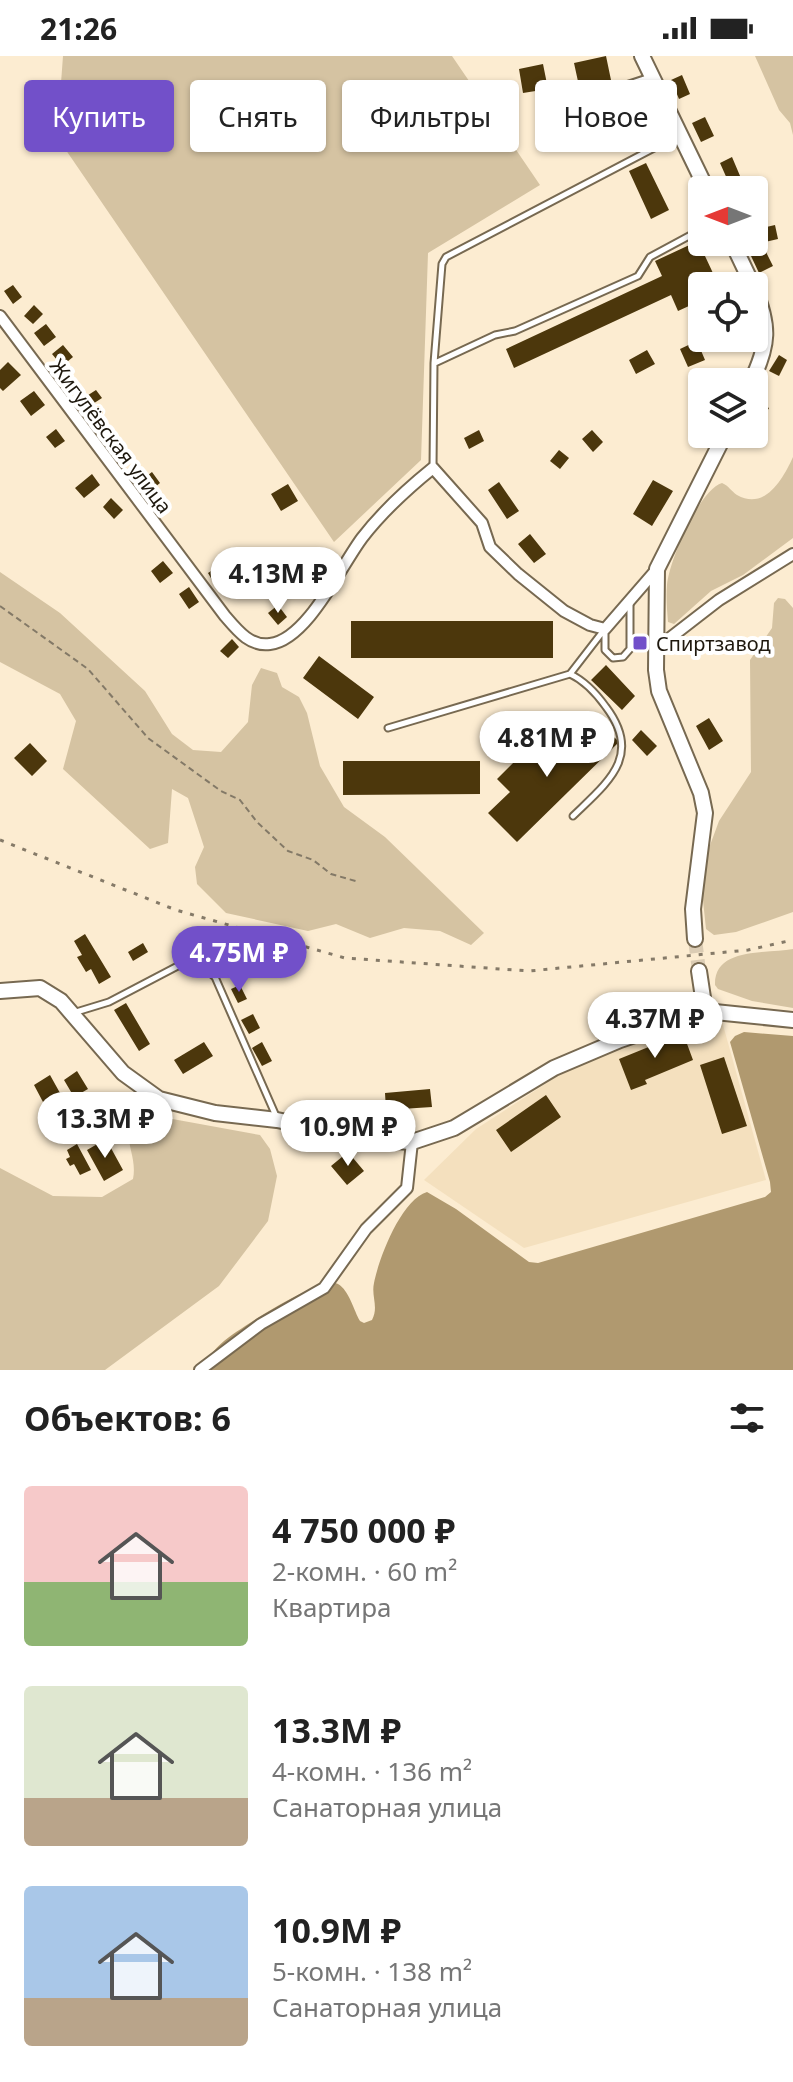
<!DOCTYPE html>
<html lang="ru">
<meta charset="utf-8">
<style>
body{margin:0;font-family:"Noto Sans",sans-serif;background:#f6f6f6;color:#222;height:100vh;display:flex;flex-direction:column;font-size:30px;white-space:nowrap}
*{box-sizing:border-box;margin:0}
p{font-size:26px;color:#767676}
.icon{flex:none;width:44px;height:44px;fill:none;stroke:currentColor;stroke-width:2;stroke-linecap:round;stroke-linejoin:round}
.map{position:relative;height:1314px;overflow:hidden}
.panel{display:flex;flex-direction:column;background:#fff;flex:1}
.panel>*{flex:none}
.banner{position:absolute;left:24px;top:24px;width:746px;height:72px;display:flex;gap:16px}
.needle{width:52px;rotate:270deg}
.buttons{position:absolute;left:688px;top:120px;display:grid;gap:16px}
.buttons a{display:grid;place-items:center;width:80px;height:80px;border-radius:8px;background:#fff;box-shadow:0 2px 6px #0004;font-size:40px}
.price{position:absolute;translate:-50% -68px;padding:0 18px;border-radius:28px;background:#fff;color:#222;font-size:26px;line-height:52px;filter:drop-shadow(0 2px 4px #0008)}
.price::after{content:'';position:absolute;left:50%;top:48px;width:24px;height:18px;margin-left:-12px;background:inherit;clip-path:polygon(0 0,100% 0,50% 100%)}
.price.active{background:#7250c9;color:#fff}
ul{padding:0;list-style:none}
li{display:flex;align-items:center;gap:24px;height:200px;padding:0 24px}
li span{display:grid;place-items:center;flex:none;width:224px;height:160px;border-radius:8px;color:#555}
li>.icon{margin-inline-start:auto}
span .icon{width:96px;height:96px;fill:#fffc;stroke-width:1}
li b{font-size:34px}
h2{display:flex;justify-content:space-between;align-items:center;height:96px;padding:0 24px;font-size:34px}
.chip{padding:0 28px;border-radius:8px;background:#fff;box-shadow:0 2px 6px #0004;font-size:28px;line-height:72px}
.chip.active{background:#7250c9;color:#fff}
.status{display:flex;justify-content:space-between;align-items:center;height:56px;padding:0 40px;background:#fff;direction:ltr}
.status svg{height:22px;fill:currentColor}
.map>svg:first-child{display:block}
.built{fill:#f4e0be}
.green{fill:#d5c3a2}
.water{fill:#b0996f}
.building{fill:#4c370c}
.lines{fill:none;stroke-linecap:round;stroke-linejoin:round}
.secondary-tunnel{stroke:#dbccb4;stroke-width:14;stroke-dasharray:14 7;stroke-linecap:butt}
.lane-casing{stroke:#776951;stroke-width:9}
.street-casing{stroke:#776951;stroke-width:14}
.secondary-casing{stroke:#776951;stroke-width:18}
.path{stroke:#837967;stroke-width:2;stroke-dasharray:6 4;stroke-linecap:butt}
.lane{stroke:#fff;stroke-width:5}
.street{stroke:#fff;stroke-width:10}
.secondary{stroke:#fff;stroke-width:14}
.rail{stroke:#857a68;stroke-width:3;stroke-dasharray:4 8;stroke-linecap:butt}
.poi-dot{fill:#7250c9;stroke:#fff;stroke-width:3}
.labels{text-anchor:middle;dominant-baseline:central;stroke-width:8;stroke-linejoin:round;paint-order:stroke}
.street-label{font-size:20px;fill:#1e180e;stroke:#fff}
.poi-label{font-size:20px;fill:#1e180e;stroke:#fff;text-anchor:start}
</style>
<div class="status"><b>21:26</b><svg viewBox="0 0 49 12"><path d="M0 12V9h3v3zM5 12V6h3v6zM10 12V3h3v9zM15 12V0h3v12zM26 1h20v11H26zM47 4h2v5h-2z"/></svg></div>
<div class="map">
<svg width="793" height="1314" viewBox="0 0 793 1314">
<rect width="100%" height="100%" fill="#fcecd1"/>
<path class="built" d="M720 958 766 1124 524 1192 424 1124 476 1073 579 1006 685 964Z"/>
<path class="green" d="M63 0H452L540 129 428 197 421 404 334 486 57 81Z
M755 0H793V79L790 67 779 54Z
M793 401V482L743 519 711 535 674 568 668 566C667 554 666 541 667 529 669 505 699 434 722 427 729 430 731 435 737 439 765 455 783 423 793 401Z
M0 516 60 557 145 635 172 678 193 694 221 696 248 666 252 629 261 612 277 617 282 631 299 641 307 657 320 710 344 751 385 781 484 877 471 889 440 875 404 872 370 882 336 868 308 875 226 857 197 828 195 811 204 791 188 742 172 733 168 787 150 793 63 713 76 665 60 638 0 606Z
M778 542 785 543 793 552V856L736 876 714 879 706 873 702 835 709 792 719 765 751 716 750 604 772 572 774 547Z
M793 893V952L752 945 718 933 715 929C714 891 766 898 793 893Z
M167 1062 260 1079 270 1093 277 1120 268 1165 219 1230 105 1314H0V1112L53 1140 102 1141 133 1123C137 1103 126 1089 129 1070L142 1064Z"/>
<path class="water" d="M744 976 793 980V1314H200C207 1304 214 1293 224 1285 240 1272 321 1219 338 1228 349 1234 354 1255 360 1265L364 1267 372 1264C379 1251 371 1240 374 1227 379 1202 401 1144 427 1136L456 1153 529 1206 538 1207 765 1141 771 1136 770 1126 730 986 735 980Z"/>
<path class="building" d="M606 0 611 24 579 30 574 7Z
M543 8 548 33 523 37 519 13Z
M682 19 690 38 679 43 671 24Z
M609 54 618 75 605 81 595 60Z
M705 61 714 80 701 86 692 67Z
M567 65 573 89 551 95 545 71Z
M732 101 746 134H732L720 107Z
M646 107 669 154 651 163 629 115Z
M775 169 778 183 765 186 762 172Z
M698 185 719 230H702V244L678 255 671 239 514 312 506 293 662 220 655 205Z
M765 194 773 210 759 217 751 200Z
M13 229 22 241 13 248 4 235Z
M34 249 43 258 33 268 24 260Z
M46 268 56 281 44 290 34 277Z
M697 285 705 304 688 311 680 293Z
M63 289 73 301 62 310 52 298Z
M647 294 655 308 636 318 629 304Z
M779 299 787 304 779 320 769 315Z
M8 306 21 319 3 335 0 332V314Z
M96 334 102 342 88 351 82 343Z
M34 335 45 349 31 360 20 345Z
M758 346 769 352 761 366 754 362Z
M698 361 702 364 704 378 701 383 689 375Z
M56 373 65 385 55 392 46 381Z
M479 374 484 385 469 393 464 382Z
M592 374 603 386 593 396 582 383Z
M559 394 569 402 560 413 550 405Z
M152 416 160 427 149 436 140 425Z
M92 418 100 429 84 442 75 432Z
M653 424 673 435 652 470 633 458Z
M499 426 519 455 507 463 488 434Z
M288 428 298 445 281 455 271 438Z
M111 442 123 454 114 463 103 451Z
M530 478 546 498 534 507 518 488Z
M163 505 173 517 160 527 151 515Z
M219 510 231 528 219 536 208 517Z
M189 531 199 546 189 553 179 538Z
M278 549 287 561 278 569 268 557Z
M351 565H553V602H351Z
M232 583 239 591 228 602 220 595Z
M319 600 374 641 358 663 303 622Z
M606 609 635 640 622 654 591 624Z
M709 662 723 685 709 694 696 670Z
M596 663 619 686 517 786 488 757 510 736 497 723 531 689 538 695 545 688 558 700Z
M641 674 657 690 647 700 632 684Z
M30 687 47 705 32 720 14 702Z
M343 705H480V738L343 739Z
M85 878 111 921 99 928 91 913 86 916 77 901 82 899 74 885Z
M143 887 148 896 133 905 128 896Z
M240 929 247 943 238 947 231 933Z
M126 947 150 988 139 995 114 954Z
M253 958 260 972 249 978 241 964Z
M683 977 693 1004 645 1024 647 1028 631 1034 619 1003Z
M204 986 213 1000 183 1018 174 1004Z
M262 986 272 1005 262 1010 252 992Z
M724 1001 747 1070 722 1078 700 1009Z
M77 1015 88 1033 74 1041 64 1024Z
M50 1019 60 1037 43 1046 34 1029Z
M430 1033 432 1051 386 1054 385 1037Z
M546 1039 561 1061 511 1096 496 1074Z
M106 1083 123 1114 104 1125 87 1094Z
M77 1088 91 1114 80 1119 74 1108 70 1110 66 1103 70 1101 67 1094Z
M348 1096 364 1115 347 1129 331 1110Z"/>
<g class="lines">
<path class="secondary-tunnel" d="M695 883 699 915"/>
<defs>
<path id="lane" d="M544 56 650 21
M435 307 495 279 515 275 638 220 650 201 702 173
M433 412 434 307 442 208 446 201 677 80
M605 574V594L613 602 623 601 630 593V547
M570 618 604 574
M388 672 570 618C585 625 596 637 606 651 643 700 608 726 573 760
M73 957 109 946 193 902 215 921 276 1060"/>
<path id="street" d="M0 260 225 560C237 574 250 591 270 588 307 584 341 510 362 482 382 456 407 433 433 412L482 467 490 491 518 518 564 555 590 569 605 573 657 513
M657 592 719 544 793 498
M200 1314 261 1268 324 1232 366 1173 407 1132 412 1086"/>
<path id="secondary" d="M642 0 707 134
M732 186 753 230
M751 326C769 289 770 270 754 232
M695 883 693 853 705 757 701 737 659 635 656 614 657 513 725 378
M699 915 705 955
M0 935 40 932 61 945 123 1017 159 1043 215 1057 277 1064 376 1084 412 1086 454 1072 554 1012 620 984 705 955 793 964"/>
</defs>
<use href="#lane" class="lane-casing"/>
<use href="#street" class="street-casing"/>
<use href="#secondary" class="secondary-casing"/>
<path class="path" d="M0 550 88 613 148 682 221 735 240 744 257 766 288 795 313 804 331 818 359 826"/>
<use href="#lane" class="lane"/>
<use href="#street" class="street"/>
<use href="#secondary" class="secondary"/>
<path class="rail" d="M0 784 176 854 345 902 529 915 748 894 793 884"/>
</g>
<rect class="poi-dot" x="632" y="579" width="16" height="16" rx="4"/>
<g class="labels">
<g class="street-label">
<text transform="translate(111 380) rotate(53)">Жигулёвская улица</text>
</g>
<g class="poi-label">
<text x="656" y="587">Спиртзавод</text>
</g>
</g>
</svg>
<div class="buttons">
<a><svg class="needle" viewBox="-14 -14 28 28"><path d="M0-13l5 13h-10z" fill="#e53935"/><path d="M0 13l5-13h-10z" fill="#767676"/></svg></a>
<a><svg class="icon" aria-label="locate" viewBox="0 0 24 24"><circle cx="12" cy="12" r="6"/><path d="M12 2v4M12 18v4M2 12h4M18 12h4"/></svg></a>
<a><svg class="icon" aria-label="layers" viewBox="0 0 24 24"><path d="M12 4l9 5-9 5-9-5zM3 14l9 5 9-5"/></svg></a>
</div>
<b class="price" style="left:278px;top:559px">4.13M ₽</b>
<b class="price" style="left:547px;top:723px">4.81M ₽</b>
<b class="price active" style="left:239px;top:938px">4.75M ₽</b>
<b class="price" style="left:655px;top:1004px">4.37M ₽</b>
<b class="price" style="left:105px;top:1104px">13.3M ₽</b>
<b class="price" style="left:348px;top:1112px">10.9M ₽</b>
<div class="banner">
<a class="chip active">Купить</a>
<a class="chip">Снять</a>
<a class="chip">Фильтры</a>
<a class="chip">Новое</a>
</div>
</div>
<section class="panel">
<h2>Объектов: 6<svg class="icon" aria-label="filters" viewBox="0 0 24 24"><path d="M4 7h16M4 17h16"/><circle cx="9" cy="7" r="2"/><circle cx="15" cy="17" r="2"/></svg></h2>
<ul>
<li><span style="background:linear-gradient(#f6c9c9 60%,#8fb573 0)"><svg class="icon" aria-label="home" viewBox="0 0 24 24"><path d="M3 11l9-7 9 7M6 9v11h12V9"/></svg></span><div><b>4 750 000 ₽</b><p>2-комн. · 60 m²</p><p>Квартира</p></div></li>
<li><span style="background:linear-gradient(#dfe7d0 70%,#b9a48a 0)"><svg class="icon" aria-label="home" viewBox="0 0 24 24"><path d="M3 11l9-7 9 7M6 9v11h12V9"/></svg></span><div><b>13.3M ₽</b><p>4-комн. · 136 m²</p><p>Санаторная улица</p></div></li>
<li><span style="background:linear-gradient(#a9c7e8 70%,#b9a48a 0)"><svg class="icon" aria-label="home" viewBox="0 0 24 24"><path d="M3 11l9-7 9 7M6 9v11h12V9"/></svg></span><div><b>10.9M ₽</b><p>5-комн. · 138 m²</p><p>Санаторная улица</p></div></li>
</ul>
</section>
